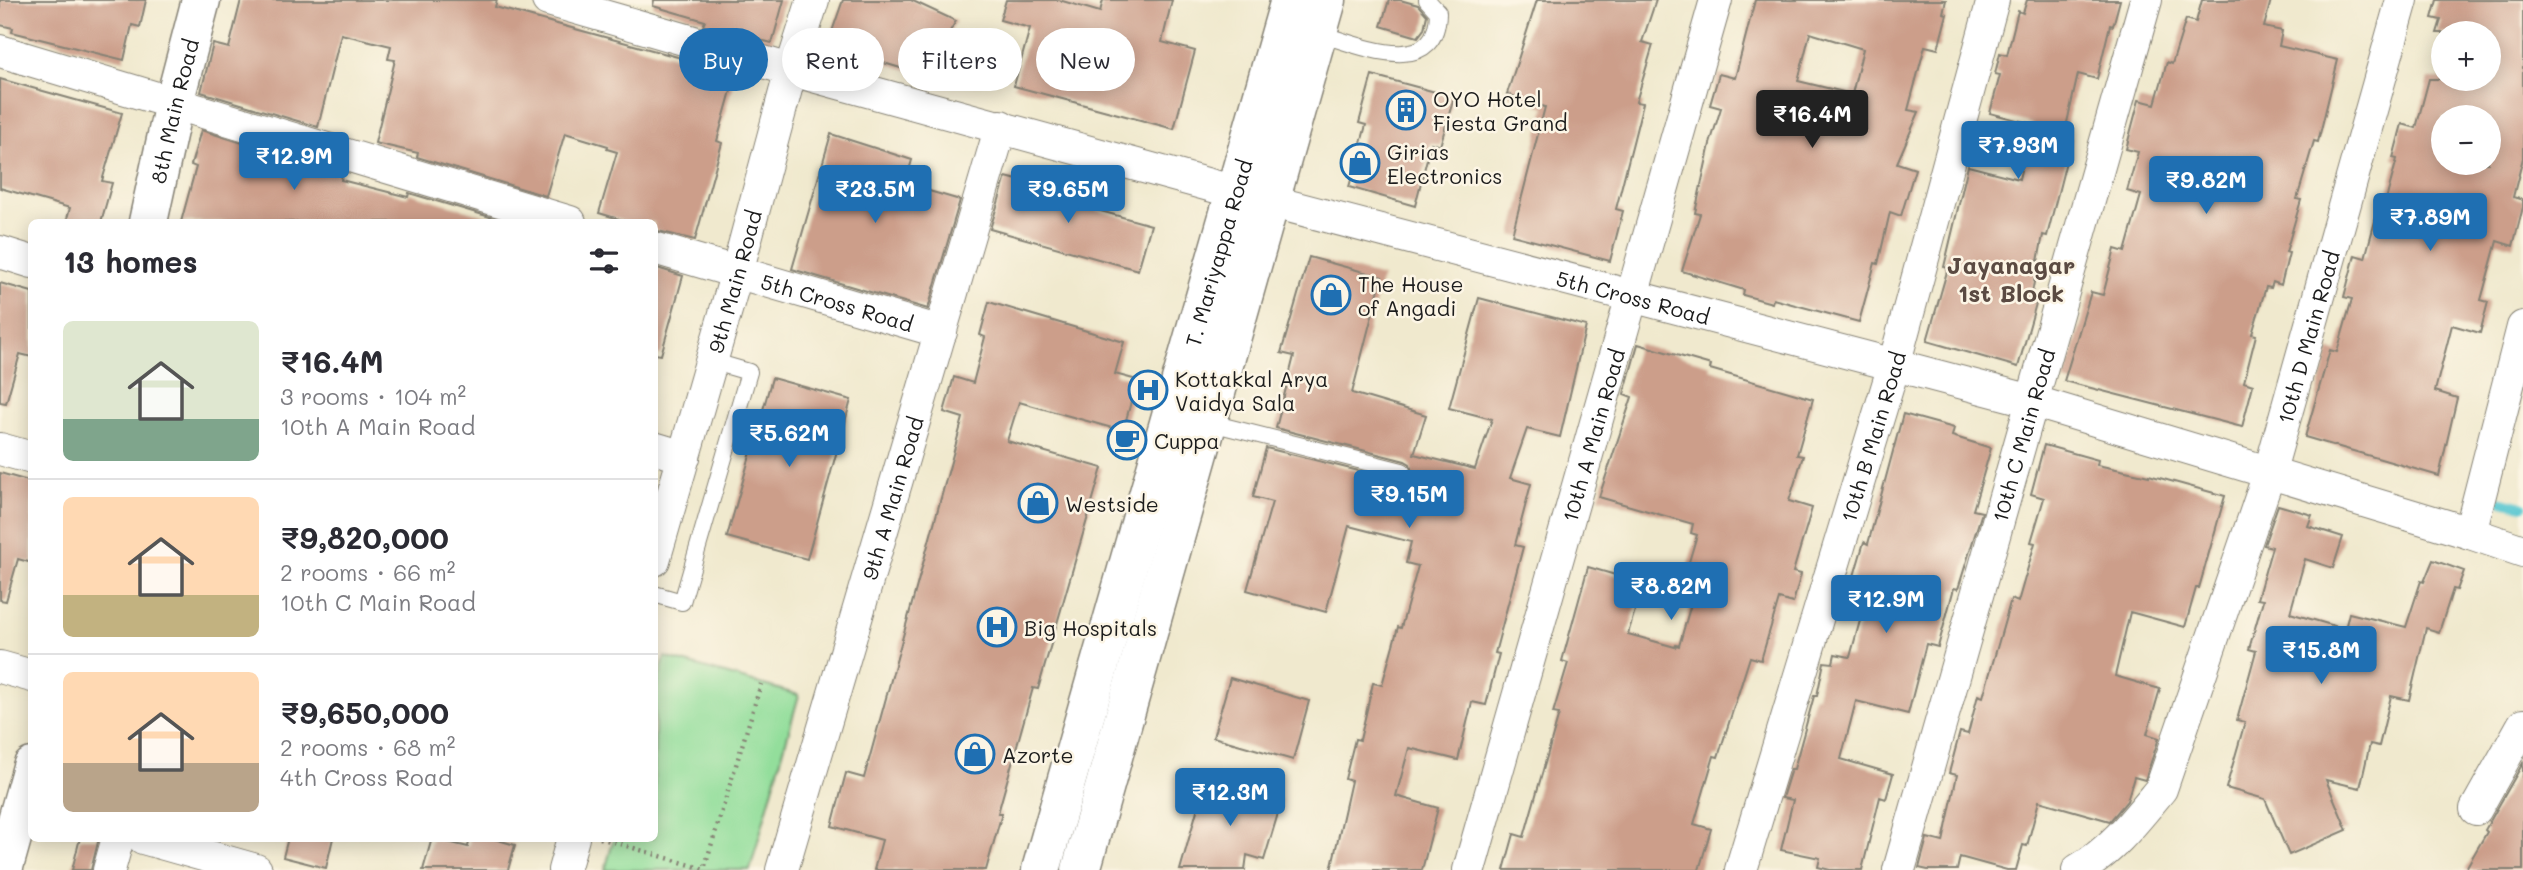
<!DOCTYPE html>
<meta charset="utf-8">
<style>
body{margin:0;font-family:Mali,sans-serif;background:#f7f7f7;color:#2b2b33;height:100vh;display:flex;flex-direction:column;font-size:26px;white-space:nowrap}
*{box-sizing:border-box;margin:0}
p{font-size:23px;color:#7c7c81}
.icon{flex:none;width:38px;height:38px;fill:none;stroke:currentColor;stroke-width:2;stroke-linecap:round;stroke-linejoin:round}
.map{position:relative;flex:1;overflow:hidden}
.drawer{position:absolute;left:28px;top:219px;width:630px;height:623px;display:flex;flex-direction:column;background:#fff;border-radius:10px;box-shadow:0 4px 18px #0003}
.drawer>*{flex:none}
.banner{position:absolute;left:679px;top:28px;width:665px;height:63px;display:flex;gap:14px}
.fabs{position:absolute;left:2431px;top:21px;display:grid;gap:14px}
.fabs a{display:grid;place-items:center;width:70px;height:70px;border-radius:50%;background:#fff;box-shadow:0 4px 18px #0003;font-size:35px}
.price{position:absolute;translate:-50% -60px;padding:0 16px;border-radius:7px;background:#1f6fb2;color:#fff;font-size:23px;line-height:46px;filter:drop-shadow(0 2px 4px #0008)}
.price::after{content:'';position:absolute;left:50%;top:42px;width:21px;height:16px;margin-left:-10px;background:inherit;clip-path:polygon(0 0,100% 0,50% 100%)}
.price.on{background:#222;color:#fff}
ul{padding:0;list-style:none}
li{display:flex;align-items:center;gap:21px;height:175px;padding:0 35px}
li+li{border-top:2px solid #e1e1e2}
li span{display:grid;place-items:center;flex:none;width:196px;height:140px;border-radius:10px;color:#555}
li>.icon{margin-inline-start:auto}
span .icon{width:84px;height:84px;fill:#fffc;stroke-width:1}
li b{font-size:30px}
h2{display:flex;justify-content:space-between;align-items:center;height:84px;padding:0 35px;font-size:30px}
.tag{padding:0 24px;border-radius:32px;background:#fff;box-shadow:0 4px 18px #0003;font-size:24px;line-height:63px}
.tag.on{background:#1f6fb2;color:#fff}
.map>svg:first-child{display:block}
.green{fill:#93de9b;stroke:#587d5c;stroke-width:2}
.lines{fill:none;stroke-linecap:round;stroke-linejoin:round}
.stream{stroke:#5bc8d2;stroke-width:8}
.building{fill:#cc9e8a;fill-rule:evenodd}
.lane-casing{stroke:#868275;stroke-width:18}
.street-casing{stroke:#868275;stroke-width:34}
.secondary-casing{stroke:#868275;stroke-width:41}
.path{stroke:#868275;stroke-width:4.5;stroke-dasharray:2 5;stroke-linecap:butt}
.lane{stroke:#fff;stroke-width:16}
.street{stroke:#fff;stroke-width:32}
.secondary{stroke:#fff;stroke-width:38}
.labels{text-anchor:middle;dominant-baseline:central;stroke-width:5;stroke-linejoin:round;paint-order:stroke}
.poi-label{font-size:21px;fill:#1c1c1c;stroke:#fcf5e5;text-anchor:start}
.street-label{font-size:21px;fill:#1c1c1c;stroke:#fcf5e5}
.quarter-label{font-size:24px;font-weight:bold;fill:#5a4a42;stroke:#fcf5e5}
</style>
<div class="map">
<svg width="2523" height="870" viewBox="0 0 2523 870">
<rect width="100%" height="100%" fill="#fcf5e5"/>
<filter id="ink" filterUnits="userSpaceOnUse"><feTurbulence type="fractalNoise" baseFrequency=".0143" numOctaves="2"/><feDisplacementMap in="SourceGraphic" scale="14" xChannelSelector="R" yChannelSelector="G"/><feConvolveMatrix kernelMatrix="1 2 1 2 8 2 1 2 1" color-interpolation-filters="sRGB"/></filter>
<filter id="wash" filterUnits="userSpaceOnUse"><feTurbulence type="fractalNoise" baseFrequency=".00686" numOctaves="4" result="noise"/><feDisplacementMap in="SourceGraphic" scale="28" xChannelSelector="R" yChannelSelector="G"/><feGaussianBlur stdDeviation="1.57" result="paint"/><feColorMatrix in="noise" values="0 0 0 0 0 0 0 0 0 0 0 0 0 0 0 0 0 1.4 0 .05"/><feComposite in="paint" operator="in"/></filter>
<g filter="url(#wash)">
<rect width="100%" height="100%" fill="#f0e9ce"/>
<path class="green" d="M665 657 799 695 750 870H605L614 838H654L655 694Z"/>
<g class="lines">
<path class="stream" d="M2486 497 2523 506"/>
</g>
<g id="blocks">
<path class="building" d="M0 0H146L140 27 132 25 124 60 12 32 13 28 0 25Z
M241 0H497L495 7 736 73 717 141 722 143 695 240 654 230V222H629L599 213 617 152 607 149 608 146 565 133 546 196 417 157 418 153 375 143 395 60 388 59 391 46 341 34 318 127 201 92 213 44 229 48Z
M654 0H784L772 43 703 26 705 21 653 6Z
M843 0H911L956 21 924 75 827 46Z
M1006 0H1059L1100 12 1103 0H1172L1162 42 1195 51 1174 129 1014 86 1030 28 1000 20Z
M1389 0H1400L1418 5 1427 15 1424 29 1418 37 1381 26Z
M1537 0H1656L1642 42 1653 45 1636 102 1643 103 1616 209 1623 211 1610 261 1512 235 1545 107 1507 94Z
M1755 0H1946L1943 13 1947 14 1938 49 1925 46 1908 110 1919 112 1897 163 1915 169 1901 216 1890 212 1878 264 1875 263 1859 322 1773 299 1772 303 1743 295 1744 290 1682 271 1700 214 1695 213 1710 144 1721 108 1710 105 1719 74 1735 78ZM1810 33 1863 49 1852 94 1798 81Z
M2027 0H2120L2113 26 2110 25 2097 79 2078 74 2064 136 2072 138 2047 236 2043 235 2031 298 2037 300 2018 367 1927 341 1948 268 1944 267 1968 166 2019 179 2032 124 1990 113 2000 75 1995 74 2000 53 2007 55 2018 11 2023 13Z
M2202 0H2271L2264 27 2282 31 2279 46 2338 60 2318 142 2314 141 2297 199 2301 200 2286 252 2289 253 2281 285 2273 282 2271 288 2266 287 2252 334 2256 335 2244 382 2253 385 2242 427 2064 381 2091 292 2103 295 2115 249 2125 252 2141 195 2127 191 2138 152 2126 149 2139 100 2155 104 2167 62 2172 64 2186 19 2196 22Z
M2437 0H2523V158L2513 197 2523 200V207L2513 246 2497 241 2481 300 2488 302 2480 333 2452 325 2435 391 2457 398 2439 476 2305 437 2330 350 2337 352 2352 299 2344 297 2355 255 2365 258 2378 210 2383 211 2397 159 2393 158 2402 124 2416 128 2429 79H2461L2478 83 2479 79H2488V33H2437L2441 20 2432 18ZM2443 117H2488V163H2443Z
M1372 75 1454 97 1440 146 1431 143 1415 206 1349 187 1366 125 1359 123Z
M0 79 122 113 102 181 112 183 101 222H66L70 208 0 188Z
M201 130 342 174 341 180 408 197 409 193 507 222H181L196 167 191 165Z
M831 134 912 160 905 184 960 200 928 309 792 269Z
M1006 177 1059 191 1057 199 1151 225 1138 270 990 229Z
M1309 257 1382 277 1352 393 1426 415 1414 454 1475 469 1492 419 1449 408 1479 298 1586 326 1560 437 1527 429 1510 478 1531 484 1515 545 1523 547 1495 653 1499 654 1486 705 1472 702 1458 760 1409 748 1396 796 1438 808 1422 870H1331L1351 781 1345 779 1355 739 1360 740 1373 683 1382 685 1398 627 1401 628 1418 566 1406 563 1411 542 1349 526 1326 612 1247 590 1272 502 1253 497 1266 448 1399 481 1409 479 1412 473 1410 464 1405 461 1276 428 1294 356 1281 353Z
M654 267 683 276 661 355 654 354Z
M0 283 32 292V357L20 354 6 403 0 402Z
M989 302 1124 342 1115 374 1137 380 1123 431 1019 402 1007 441 1102 468 1038 689 1033 688 998 813H1002L986 870H874L882 840 832 826 846 773 864 778 963 418 944 412 954 377 973 383 985 337 980 335Z
M1638 344 1711 365 1710 369 1813 399 1797 455 1803 456 1789 501 1812 508 1793 572 1801 574 1793 603 1779 599 1761 660 1750 657 1718 757 1714 756 1694 824 1711 829 1699 870H1504L1514 834 1524 837 1559 714 1553 713 1568 663 1562 661 1588 567 1643 583 1628 634 1675 647 1676 645 1679 646 1699 576 1686 572 1697 535 1691 533 1693 524 1599 497 1632 397 1624 394Z
M772 378 851 400 807 559 727 537Z
M1903 414 1954 428 1952 436 1991 448 1973 510 1982 512 1958 589 1954 588 1938 647 1926 644 1908 714 1856 701 1841 759 1893 774 1886 799 1880 797 1862 870H1830L1818 867 1820 858 1781 850 1793 800 1782 798 1791 769H1794L1814 696H1817L1824 662 1833 663 1835 654 1850 657 1869 588 1852 583 1864 542 1868 544Z
M2044 445 2098 460 2097 465 2149 476V475L2225 496 2199 588H2196L2185 627 2130 612 2115 676 2160 689 2147 734 2159 738 2145 780 2134 777 2127 801 2110 821 2039 801 2027 846 2023 845 2016 870H2007L1960 857 1957 870H1928L1919 868 1927 838 1943 842 1957 775 1949 773 1960 732 1968 734 1978 695 1983 697 2011 599 2018 602 2035 543 2031 542 2044 498 2031 494Z
M0 473 32 482V563L18 559 6 601 0 600Z
M2278 505 2312 515 2308 526 2343 537 2333 568 2305 559 2290 613 2345 629 2349 613 2406 627 2421 581 2424 582 2433 560 2464 571 2457 590 2453 589 2439 632 2426 628 2409 700 2391 696 2379 746 2370 744 2360 788 2326 780 2347 830 2289 855 2265 799 2226 788 2245 722 2237 720 2256 651 2249 649 2263 600 2257 599 2272 547 2264 545Z
M1230 678 1309 701 1293 760 1213 737Z
M2523 763V870H2465L2487 832 2485 830Z
M1206 779 1282 800 1264 860 1247 855 1245 870H1180Z
M80 838H99L91 870H72Z
M288 838H333L326 868 283 857Z
M432 838 468 847 470 838H491L515 845 508 870H423Z"/>
</g>
</g>
<g filter="url(#ink)">
<use href="#blocks" fill-opacity="0" stroke="#868275" stroke-width="2"/>
<g class="lines">
<defs>
<path id="lane" d="M1317 33C1357 44 1437 82 1438 12L1427 0
M1207 422 1402 471
M654 594 682 602 749 372 711 361"/>
<g id="street">
<path id="s1" d="M548 0 791 70 1235 192 2032 401 2470 533 2523 551"/>
<path d="M0 51 570 222"/>
<path id="s2" d="M654 248 941 332"/>
<path d="M0 252 32 262"/>
<path d="M654 448 684 457"/>
<path d="M0 449 32 458"/>
<path d="M2470 533 2523 327"/>
<path id="s3" d="M654 560 737 272 791 70 813 0"/>
<path d="M0 667 32 676"/>
<path d="M2476 809 2523 725"/>
<path d="M143 838 256 870"/>
<path d="M109 870 118 838"/>
<path d="M564 870 573 838"/>
<path id="s4" d="M782 870 1001 126"/>
<path id="s5" d="M1469 870 1716 0"/>
<path id="s6" d="M1741 870 1894 365 1993 0"/>
<path id="s7" d="M1899 870 2146 0"/>
<path id="s8" d="M2078 870C2112 851 2137 818 2161 789L2269 474 2402 0"/>
</g>
<g id="secondary">
<path id="s9" d="M148 222 174 103 201 0"/>
<path d="M3 870 32 767"/>
<path id="s10" d="M1041 870 1290 0"/>
<path d="M1081 870 1327 0"/>
</g>
</defs>
<use href="#lane" class="lane-casing"/>
<use href="#street" class="street-casing"/>
<use href="#secondary" class="secondary-casing"/>
<path class="path" d="M600 838 704 869 761 684"/>
<use href="#lane" class="lane"/>
<use href="#street" class="street"/>
<use href="#secondary" class="secondary"/>
</g>
</g>
<defs>
<symbol id="building-ring" viewBox="-11 -11 22 22"><circle r="9.5" fill="#fcf5e5" stroke="#1f6fb2" stroke-width="1.5"/><path d="M-4-6H4V6H1V3H-1V6H-4ZM-2.5-4.3h1.7v1.8h-1.7ZM.8-4.3h1.7v1.8H.8ZM-2.5-1h1.7V.8h-1.7ZM.8-1h1.7V.8H.8Z" fill="#1f6fb2"/></symbol>
<symbol id="shop-ring" viewBox="-11 -11 22 22"><circle r="9.5" fill="#fcf5e5" stroke="#1f6fb2" stroke-width="1.5"/><path d="M-5-2.5h2.3a2.7 3.5 0 0 1 5.4 0H5L5.5 6h-11ZM-1.5-2.5h3a1.5 2.3 0 0 0-3 0Z" fill="#1f6fb2"/></symbol>
<symbol id="hospital-ring" viewBox="-11 -11 22 22"><circle r="9.5" fill="#fcf5e5" stroke="#1f6fb2" stroke-width="1.5"/><path d="M-5-5h3v3.5h4V-5h3V5h-3V1.5h-4V5h-3Z" fill="#1f6fb2"/></symbol>
<symbol id="cafe-ring" viewBox="-11 -11 22 22"><circle r="9.5" fill="#fcf5e5" stroke="#1f6fb2" stroke-width="1.5"/><path d="M-5.5-4.5H6V0H3Q3 3.5 0 3.5H-2.5Q-5.5 3.5-5.5 0ZM3-3.2v2h1.7v-2ZM-6 4.5H4V6H-6Z" fill="#1f6fb2"/></symbol>
</defs>
<g fill-rule="evenodd">
<use href="#building-ring" x="1384" y="88" width="44" height="44"/>
<use href="#shop-ring" x="1338" y="141" width="44" height="44"/>
<use href="#shop-ring" x="1309" y="273" width="44" height="44"/>
<use href="#hospital-ring" x="1126" y="368" width="44" height="44"/>
<use href="#cafe-ring" x="1105" y="418" width="44" height="44"/>
<use href="#shop-ring" x="1016" y="481" width="44" height="44"/>
<use href="#hospital-ring" x="975" y="605" width="44" height="44"/>
<use href="#shop-ring" x="953" y="732" width="44" height="44"/>
</g>
<g class="labels">
<g class="poi-label">
<text x="1433" y="98">OYO Hotel<tspan x="1433" dy="24">Fiesta Grand</tspan></text>
<text x="1387" y="151">Girias<tspan x="1387" dy="24">Electronics</tspan></text>
<text x="1358" y="283">The House<tspan x="1358" dy="24">of Angadi</tspan></text>
<text x="1175" y="378">Kottakkal Arya<tspan x="1175" dy="24">Vaidya Sala</tspan></text>
<text x="1154" y="440">Cuppa</text>
<text x="1065" y="503">Westside</text>
<text x="1024" y="627">Big Hospitals</text>
<text x="1002" y="754">Azorte</text>
</g>
<g class="street-label">
<text stroke="none"><textPath href="#s9" startOffset="114">8th Main Road</textPath></text>
<text stroke="none"><textPath href="#s10" startOffset="642">T. Mariyappa Road</textPath></text>
<text stroke="none"><textPath href="#s3" startOffset="290">9th Main Road</textPath></text>
<text stroke="none"><textPath href="#s1" startOffset="1125">5th Cross Road</textPath></text>
<text stroke="none"><textPath href="#s2" startOffset="191">5th Cross Road</textPath></text>
<text stroke="none"><textPath href="#s8" startOffset="592">10th D Main Road</textPath></text>
<text stroke="none"><textPath href="#s5" startOffset="452">10th A Main Road</textPath></text>
<text stroke="none"><textPath href="#s7" startOffset="452">10th C Main Road</textPath></text>
<text stroke="none"><textPath href="#s6" startOffset="453">10th B Main Road</textPath></text>
<text stroke="none"><textPath href="#s4" startOffset="388">9th A Main Road</textPath></text>
</g>
<g class="quarter-label">
<text x="2011" y="264">Jayanagar<tspan x="2011" dy="28">1st Block</tspan></text>
</g>
</g>
</svg>
<div class="fabs">
<a>+</a>
<a>−</a>
</div>
<b class="price on" style="left:1812px;top:150px">₹16.4M</b>
<b class="price" style="left:2018px;top:181px">₹7.93M</b>
<b class="price" style="left:294px;top:192px">₹12.9M</b>
<b class="price" style="left:2206px;top:216px">₹9.82M</b>
<b class="price" style="left:875px;top:225px">₹23.5M</b>
<b class="price" style="left:1068px;top:225px">₹9.65M</b>
<b class="price" style="left:2430px;top:253px">₹7.89M</b>
<b class="price" style="left:789px;top:469px">₹5.62M</b>
<b class="price" style="left:1409px;top:530px">₹9.15M</b>
<b class="price" style="left:1671px;top:622px">₹8.82M</b>
<b class="price" style="left:1886px;top:635px">₹12.9M</b>
<b class="price" style="left:2321px;top:686px">₹15.8M</b>
<b class="price" style="left:1230px;top:828px">₹12.3M</b>
<div class="banner">
<a class="tag on">Buy</a>
<a class="tag">Rent</a>
<a class="tag">Filters</a>
<a class="tag">New</a>
</div>
<section class="drawer">
<h2>13 homes<svg class="icon" aria-label="filters" viewBox="0 0 24 24"><path d="M4 7h16M4 17h16"/><circle cx="9" cy="7" r="2"/><circle cx="15" cy="17" r="2"/></svg></h2>
<ul>
<li><span style="background:linear-gradient(#dfe7d0 70%,#7fa58c 0)"><svg class="icon" aria-label="home" viewBox="0 0 24 24"><path d="M3 11l9-7 9 7M6 9v11h12V9"/></svg></span><div><b>₹16.4M</b><p>3 rooms · 104 m²</p><p>10th A Main Road</p></div></li>
<li><span style="background:linear-gradient(#ffd9b3 70%,#c2b280 0)"><svg class="icon" aria-label="home" viewBox="0 0 24 24"><path d="M3 11l9-7 9 7M6 9v11h12V9"/></svg></span><div><b>₹9,820,000</b><p>2 rooms · 66 m²</p><p>10th C Main Road</p></div></li>
<li><span style="background:linear-gradient(#ffd9b3 65%,#b9a48a 0)"><svg class="icon" aria-label="home" viewBox="0 0 24 24"><path d="M3 11l9-7 9 7M6 9v11h12V9"/></svg></span><div><b>₹9,650,000</b><p>2 rooms · 68 m²</p><p>4th Cross Road</p></div></li>
</ul>
</section>
</div>
